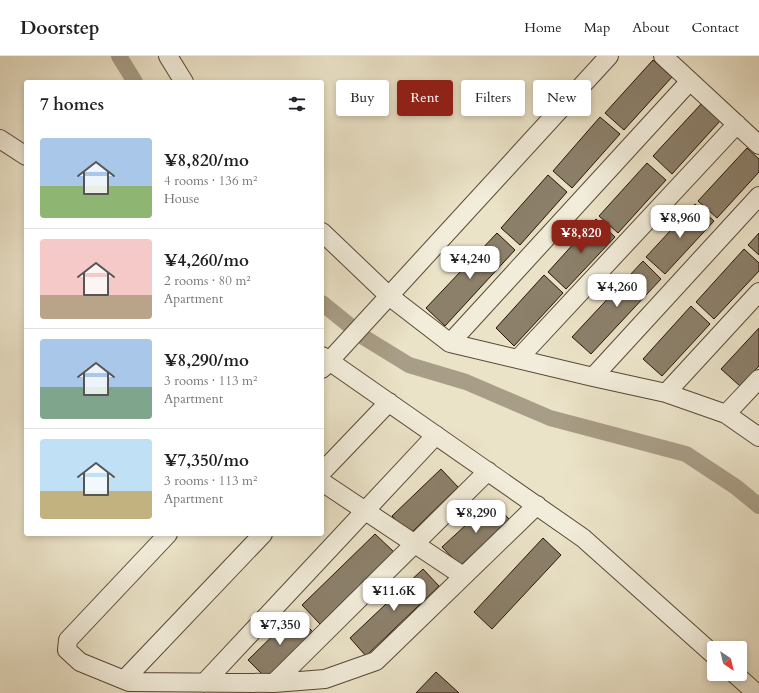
<!DOCTYPE html>
<meta charset="utf-8">
<style>
body{margin:0;font-family:Cardo,serif;background:#f6f6f6;color:#202124;height:100vh;display:flex;flex-direction:column;font-size:15px;white-space:nowrap}
*{box-sizing:border-box;margin:0}
p{font-size:13px;color:#757577}
.icon{flex:none;width:22px;height:22px;fill:none;stroke:currentColor;stroke-width:2;stroke-linecap:round;stroke-linejoin:round}
.map{position:relative;flex:1;overflow:hidden}
.side{position:absolute;left:24px;top:24px;width:300px;height:456px;display:flex;flex-direction:column;background:#fff;border-radius:4px;box-shadow:0 2px 6px #0003}
.side>*{flex:none}
.hud{position:absolute;left:336px;top:24px;width:363px;height:36px;display:flex;gap:8px}
.needle{width:26px;rotate:145deg}
.buttons{position:absolute;left:707px;top:585px;display:grid;gap:8px}
.buttons a{display:grid;place-items:center;width:40px;height:40px;border-radius:4px;background:#fff;box-shadow:0 2px 6px #0003;font-size:20px}
.price{position:absolute;translate:-50% -34px;padding:0 9px;border-radius:8px;background:#fff;color:#222;font-size:13px;line-height:26px;filter:drop-shadow(0 1px 2px #0008)}
.price::after{content:'';position:absolute;left:50%;top:24px;width:12px;height:9px;margin-left:-6px;background:inherit;clip-path:polygon(0 0,100% 0,50% 100%)}
.price.selected{background:#8f2418;color:#fff}
ul{padding:0;list-style:none}
li{display:flex;align-items:center;gap:12px;height:100px;padding:0 16px}
li+li{border-top:1px solid #e0e0e0}
li span{display:grid;place-items:center;flex:none;width:112px;height:80px;border-radius:4px;color:#555}
li>.icon{margin-inline-start:auto}
span .icon{width:48px;height:48px;fill:#fffc;stroke-width:1}
li b{font-size:17px}
h2{display:flex;justify-content:space-between;align-items:center;height:48px;padding:0 16px;font-size:17px}
.tag{padding:0 14px;border-radius:4px;background:#fff;box-shadow:0 2px 6px #0003;font-size:14px;line-height:36px}
.tag.selected{background:#8f2418;color:#fff}
header{display:flex;align-items:center;gap:24px;box-sizing:border-box;height:56px;padding:0 20px;background:#fff;border-bottom:1px solid #e0e0e0}
header strong{font-size:19px}
nav{display:flex;gap:22px;margin-inline-start:auto;font-size:14px}
.map>svg:first-child{display:block}
.lines{fill:none;stroke-linecap:round;stroke-linejoin:round}
.canal{stroke:#a89d86;stroke-width:16}
.building{fill:#8c806b;stroke:#261406}
.minor-casing{stroke:#574836;stroke-width:20}
.minor{stroke:#f2eddb;stroke-width:18}
</style>
<header>
<strong>Doorstep</strong>
<nav><a>Home</a><a>Map</a><a>About</a><a>Contact</a></nav>
</header>
<div class="map">
<svg width="759" height="637" viewBox="0 0 759 637">
<rect width="100%" height="100%" fill="#ebe3c8"/>
<filter id="stains"><feTurbulence type="fractalNoise" baseFrequency=".005" numOctaves="4"/><feColorMatrix values="0 0 0 0 .2 0 0 0 0 .09 0 0 0 0 .02 0 0 0 .5 -.17"/></filter>
<radialGradient id="worn" r=".72"><stop offset=".6" stop-color="#630" stop-opacity="0"/><stop offset="1" stop-color="#630" stop-opacity=".3"/></radialGradient>
<g class="lines">
<path class="canal" d="M119 0 135 26
M322 247 365 282 409 309 466 326 550 362 686 398 736 431 759 450"/>
</g>
<path class="building" d="M653 4 672 21 624 74 605 57Z
M702 47 720 65 672 118 653 100Z
M600 61 620 78 572 132 553 115Z
M747 92 759 103V116L717 162 698 145Z
M647 107 666 124 618 177 599 160Z
M548 119 567 136 520 189 501 172Z
M695 148 714 165 665 218 646 201Z
M596 163 615 181 566 233 548 216Z
M497 177 515 194 445 270 426 252Z
M759 177V199L748 189Z
M744 193 759 207V215L714 263 696 246Z
M643 205 661 223 591 298 572 281Z
M544 219 563 237 514 290 496 272Z
M691 250 710 268 662 320 643 303Z
M759 272V310L740 330 721 313Z
M441 413 458 431 410 478 392 460Z
M492 445 510 464 460 510 442 491Z
M375 478 394 496 320 568 302 549Z
M543 482 561 499 492 573 474 556Z
M423 513 439 530 366 600 350 582Z
M295 558 313 576 266 622 248 604Z
M436 616 459 637H416Z"/>
<g class="lines">
<defs>
<path id="minor" d="M168 0 184 26
M663 0 759 89
M0 83 26 100
M322 176 389 240 450 287 593 321 666 337 726 358 759 381
M450 287 690 25
M322 300 583 482 714 599
M518 303 737 68
M322 313 609 0
M593 321 759 140
M666 337 759 236
M726 358 759 323
M322 416 389 346
M322 426 463 520
M168 478 68 584 67 594 80 606 129 626 274 627 325 623 376 605 537 449
M735 618 756 637
M124 624 263 478
M204 627 436 379
M274 627 488 415"/>
</defs>
<use href="#minor" class="minor-casing"/>
<use href="#minor" class="minor"/>
</g>
<rect width="100%" height="100%" filter="url(#stains)"/>
<rect width="100%" height="100%" fill="url(#worn)"/>
</svg>
<div class="buttons">
<a><svg class="needle" viewBox="-14 -14 28 28"><path d="M0-13l5 13h-10z" fill="#e53935"/><path d="M0 13l5-13h-10z" fill="#757577"/></svg></a>
</div>
<b class="price" style="left:680px;top:183px">¥8,960</b>
<b class="price selected" style="left:581px;top:198px">¥8,820</b>
<b class="price" style="left:470px;top:224px">¥4,240</b>
<b class="price" style="left:617px;top:252px">¥4,260</b>
<b class="price" style="left:476px;top:478px">¥8,290</b>
<b class="price" style="left:394px;top:556px">¥11.6K</b>
<b class="price" style="left:280px;top:590px">¥7,350</b>
<div class="hud">
<a class="tag">Buy</a>
<a class="tag selected">Rent</a>
<a class="tag">Filters</a>
<a class="tag">New</a>
</div>
<section class="side">
<h2>7 homes<svg class="icon" aria-label="filters" viewBox="0 0 24 24"><path d="M4 7h16M4 17h16"/><circle cx="9" cy="7" r="2"/><circle cx="15" cy="17" r="2"/></svg></h2>
<ul>
<li><span style="background:linear-gradient(#a9c7e8 60%,#8fb573 0)"><svg class="icon" aria-label="home" viewBox="0 0 24 24"><path d="M3 11l9-7 9 7M6 9v11h12V9"/></svg></span><div><b>¥8,820/mo</b><p>4 rooms · 136 m²</p><p>House</p></div></li>
<li><span style="background:linear-gradient(#f6c9c9 70%,#b9a48a 0)"><svg class="icon" aria-label="home" viewBox="0 0 24 24"><path d="M3 11l9-7 9 7M6 9v11h12V9"/></svg></span><div><b>¥4,260/mo</b><p>2 rooms · 80 m²</p><p>Apartment</p></div></li>
<li><span style="background:linear-gradient(#a9c7e8 60%,#7fa58c 0)"><svg class="icon" aria-label="home" viewBox="0 0 24 24"><path d="M3 11l9-7 9 7M6 9v11h12V9"/></svg></span><div><b>¥8,290/mo</b><p>3 rooms · 113 m²</p><p>Apartment</p></div></li>
<li><span style="background:linear-gradient(#bfe0f5 65%,#c2b280 0)"><svg class="icon" aria-label="home" viewBox="0 0 24 24"><path d="M3 11l9-7 9 7M6 9v11h12V9"/></svg></span><div><b>¥7,350/mo</b><p>3 rooms · 113 m²</p><p>Apartment</p></div></li>
</ul>
</section>
</div>
